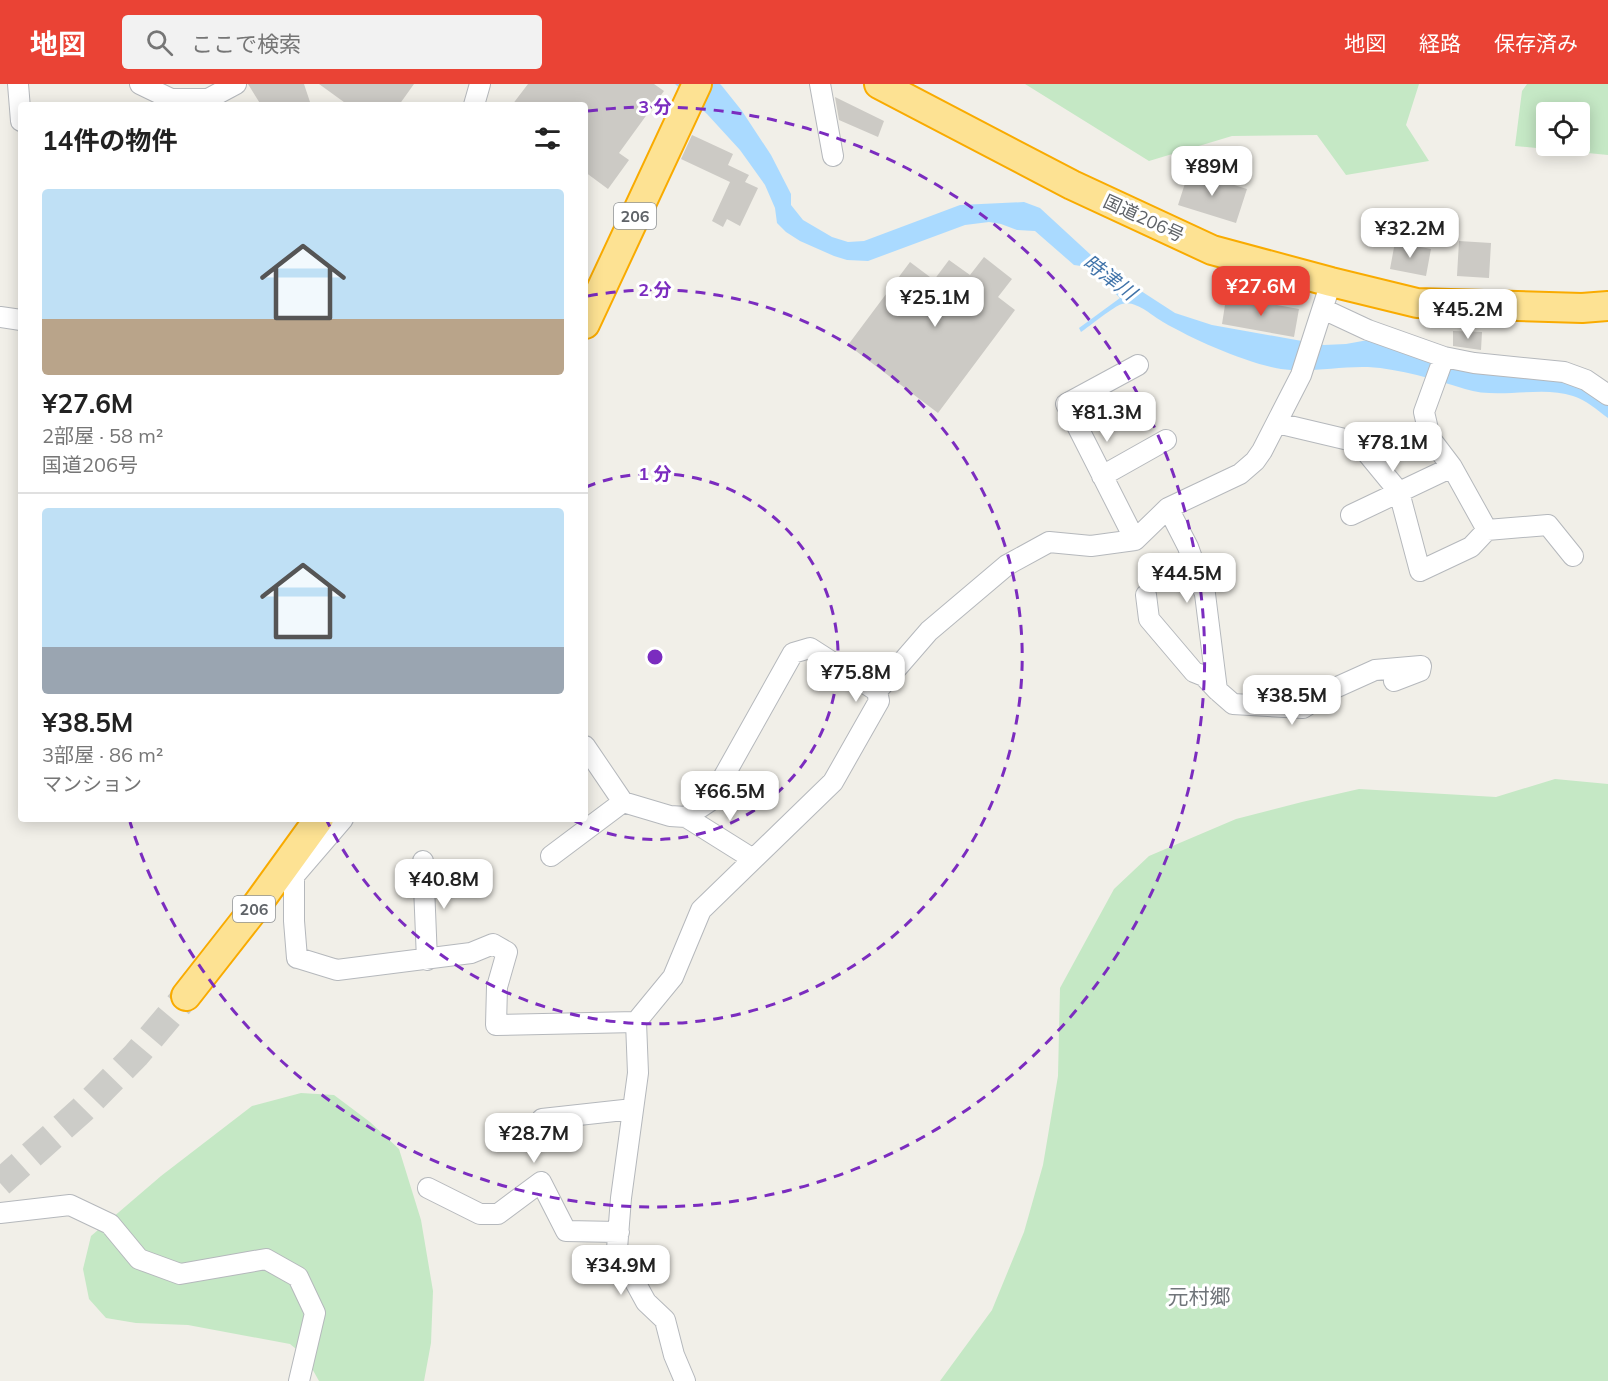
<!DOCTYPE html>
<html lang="ja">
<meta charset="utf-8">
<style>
body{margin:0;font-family:Mulish,"Noto Sans JP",sans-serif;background:#f2f2f2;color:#222;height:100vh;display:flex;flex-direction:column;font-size:22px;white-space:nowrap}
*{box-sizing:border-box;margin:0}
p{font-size:20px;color:#767676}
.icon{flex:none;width:33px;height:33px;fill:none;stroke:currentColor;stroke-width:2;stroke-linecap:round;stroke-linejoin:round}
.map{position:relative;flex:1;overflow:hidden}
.panel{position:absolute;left:18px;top:18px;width:570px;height:720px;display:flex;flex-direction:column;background:#fff;border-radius:6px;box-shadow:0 3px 15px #0003}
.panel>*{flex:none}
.buttons{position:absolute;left:1536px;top:18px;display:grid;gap:12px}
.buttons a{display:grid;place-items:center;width:54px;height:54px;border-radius:6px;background:#fff;box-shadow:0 3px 15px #0003;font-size:30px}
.price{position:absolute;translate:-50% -51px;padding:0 14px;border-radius:12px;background:#fff;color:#222;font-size:20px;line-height:39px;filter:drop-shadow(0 2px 3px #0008)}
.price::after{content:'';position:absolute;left:50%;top:36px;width:18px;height:14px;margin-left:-9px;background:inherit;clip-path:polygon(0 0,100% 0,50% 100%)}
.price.current{background:#ea4335;color:#fff}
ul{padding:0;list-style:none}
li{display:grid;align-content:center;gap:12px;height:318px;padding:0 24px}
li+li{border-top:2px solid #e0e0e0}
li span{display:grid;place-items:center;height:186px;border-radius:6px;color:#555}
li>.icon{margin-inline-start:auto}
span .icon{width:108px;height:108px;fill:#fffc;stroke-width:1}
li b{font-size:26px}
h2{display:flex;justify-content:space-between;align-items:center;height:72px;padding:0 24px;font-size:26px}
header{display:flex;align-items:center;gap:36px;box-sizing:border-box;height:84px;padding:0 30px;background:#ea4335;color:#fff}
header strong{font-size:28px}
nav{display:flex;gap:33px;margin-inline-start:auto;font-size:21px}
.search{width:420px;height:54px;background:#f2f2f2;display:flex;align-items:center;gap:15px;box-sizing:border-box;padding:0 21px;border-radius:6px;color:#767676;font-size:22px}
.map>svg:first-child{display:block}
.green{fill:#c5e8c5;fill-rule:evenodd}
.water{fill:#aadaff}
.building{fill:#cccac5}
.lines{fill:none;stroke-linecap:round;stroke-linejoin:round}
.highway-tunnel{stroke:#ccccc8;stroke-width:28;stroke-dasharray:28 14;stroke-linecap:butt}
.minor-casing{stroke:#b5b8bc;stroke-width:22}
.highway-casing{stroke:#f9ab00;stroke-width:32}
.minor{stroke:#fff;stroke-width:20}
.highway{stroke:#fde293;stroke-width:28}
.ring{fill:none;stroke:#7b2cbf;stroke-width:3;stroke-dasharray:10 8}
.labels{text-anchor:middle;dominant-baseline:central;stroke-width:6;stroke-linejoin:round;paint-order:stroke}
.shield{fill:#fff;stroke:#8f9295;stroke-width:1.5}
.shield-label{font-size:16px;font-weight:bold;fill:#5f6368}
.street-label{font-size:18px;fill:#5f6368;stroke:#fff}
.water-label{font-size:20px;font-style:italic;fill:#4174aa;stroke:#fff}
.quarter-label{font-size:21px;fill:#70757a;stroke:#fff}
.centre{fill:#7b2cbf;stroke:#fff;stroke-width:3}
.ring-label{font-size:18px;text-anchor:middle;font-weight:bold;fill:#7b2cbf;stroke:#fff;stroke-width:6;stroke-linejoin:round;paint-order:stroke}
</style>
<header>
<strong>地図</strong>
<div class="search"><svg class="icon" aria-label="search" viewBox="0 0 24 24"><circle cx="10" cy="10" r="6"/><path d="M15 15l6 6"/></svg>ここで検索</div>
<nav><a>地図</a><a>経路</a><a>保存済み</a></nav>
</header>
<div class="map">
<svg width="1608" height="1297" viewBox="0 0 1608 1297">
<rect width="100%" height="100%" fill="#f1efe8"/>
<path class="green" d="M1025 0H1419L1406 41 1429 77 1346 91 1317 51 1232 52 1149 77Z
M1527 0H1608V71L1515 62 1522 7ZM1580 28V62H1546V28Z
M1555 695 1608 700V1297H940L992 1226 1024 1148 1043 1081 1058 992 1060 904 1114 805 1149 772 1236 735 1302 718 1359 705 1496 713Z
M301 1009 334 1011 370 1038 399 1065 421 1136 433 1207 431 1259 424 1297H319L305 1272 290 1260 188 1241 136 1239 106 1234 89 1215 83 1185 91 1152 161 1092 252 1022Z"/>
<path class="water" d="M675 0H720L722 2 742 27 771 71 791 110V121L803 136 832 153 848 158 864 157 960 121 1024 118 1040 124 1104 183 1175 229 1212 241 1324 261 1346 260 1368 256 1563 295 1608 317V334C1597 326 1586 316 1573 312 1541 301 1499 316 1465 305 1433 295 1401 285 1368 283 1339 282 1309 289 1281 285 1246 279 1194 256 1163 238 1152 232 1136 216 1122 220 1114 222 1090 242 1081 248L1079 244 1120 214 1088 183 1074 181 1035 147 1017 146 1001 140 989 138 965 141 868 177 847 176 834 172 800 157 786 148 777 139 775 124 765 101 740 66 707 30Z"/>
<path class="building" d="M248 0H304L311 21H261Z
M319 0H414L399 21H348Z
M528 0H654L664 7 619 69 629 76 608 105 585 88V21H512Z
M835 13 884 37 878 53 839 36Z
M692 51 733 70 728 81 749 91 745 98 758 104 740 142 727 135 723 143 712 137 730 98 681 75Z
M1189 87 1247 105 1236 139 1178 121Z
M1459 157 1491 159 1489 194 1457 192Z
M1395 158 1431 165 1426 192 1390 185Z
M984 173 1012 195 998 213 1015 226 938 329 848 261 910 178 934 196 949 176 970 191Z
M1239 214 1299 225 1294 253 1222 240 1225 221Z
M1453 247 1482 248 1481 266 1453 262Z"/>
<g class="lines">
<path class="highway-tunnel" d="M0 1099 83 1025 136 971 186 912"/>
<defs>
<path id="minor" d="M18 0 21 37
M140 0 171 15
M820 0 833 72
M169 21 171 15H208L236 0
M474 21 480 0
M1323 225 1368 246 1444 273 1474 279 1564 288 1586 296 1608 311
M0 233 21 236
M1444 273 1424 328 1430 354 1452 383 1487 446 1548 441 1573 472
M1277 339 1353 357 1362 363 1399 408 1420 487 1471 463 1487 446
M1102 392 1166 356
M1351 431 1452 383
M1135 456 1066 320 1138 281
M1146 511 1149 535 1194 588 1204 592 1217 606 1205 510 1188 463 1168 424
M1217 606 1233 620 1303 624 1335 604 1375 586 1421 582 1420 587 1394 597
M585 662 623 718
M686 733 753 775
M551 772 623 718 670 732 686 733 710 717 793 569 810 564 877 607
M423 777 427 876
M297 874 294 837V792L343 735
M298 874 337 886 471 869 493 860 507 868 497 903 496 941 636 938
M542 1035 633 1025
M428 1104 480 1130H498L541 1098 566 1147 619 1148
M0 1129 70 1121 110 1140 139 1175 180 1190 266 1175 298 1193 315 1229 299 1297
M685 1297 674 1271 665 1236 646 1218 617 1165 621 1114 638 989 636 938 673 893 701 826 833 698 879 617 877 607 929 547 1007 481 1049 458 1091 462 1135 456 1168 424 1240 390 1255 377 1262 367 1301 291 1331 198"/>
<path id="highway" d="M879 0 1072 101 1212 166 1331 198 1417 219 1582 224 1608 222
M585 240 697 0
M186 912 251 829 319 735"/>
</defs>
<use href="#minor" class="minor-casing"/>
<use href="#highway" class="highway-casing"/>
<use href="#minor" class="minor"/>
<use href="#highway" class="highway"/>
</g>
<g class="ring">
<path d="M586 403A183 183 0 1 1 571 735"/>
<path d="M588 212A367 367 0 1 1 327 737"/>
<path d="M588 27A550 550 0 1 1 130 738"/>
</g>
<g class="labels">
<g class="shield">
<rect x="614" y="119" width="42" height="26" rx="4.5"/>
<rect x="233" y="812" width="42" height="26" rx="4.5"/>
</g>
<g class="shield-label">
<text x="635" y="132">206</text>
<text x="254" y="825">206</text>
</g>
<g class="street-label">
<text transform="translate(1144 134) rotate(25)">国道206号</text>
</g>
<g class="water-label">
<text transform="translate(1110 193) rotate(37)">時津川</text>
</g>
<g class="quarter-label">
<text x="1199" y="1212">元村郷</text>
</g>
</g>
<circle cx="655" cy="573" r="9" class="centre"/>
<g class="ring-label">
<text x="655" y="29">3 分</text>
<text x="655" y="212">2 分</text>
<text x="655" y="396">1 分</text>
</g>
</svg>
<div class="buttons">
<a><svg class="icon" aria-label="locate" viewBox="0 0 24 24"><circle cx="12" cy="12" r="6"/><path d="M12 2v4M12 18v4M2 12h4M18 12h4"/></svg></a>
</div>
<b class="price" style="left:1212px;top:113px">¥89M</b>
<b class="price" style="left:1410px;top:175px">¥32.2M</b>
<b class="price current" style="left:1261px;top:233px">¥27.6M</b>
<b class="price" style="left:935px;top:244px">¥25.1M</b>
<b class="price" style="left:1468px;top:256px">¥45.2M</b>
<b class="price" style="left:1107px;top:359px">¥81.3M</b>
<b class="price" style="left:1393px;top:389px">¥78.1M</b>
<b class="price" style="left:1187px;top:520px">¥44.5M</b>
<b class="price" style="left:856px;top:619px">¥75.8M</b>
<b class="price" style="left:1292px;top:642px">¥38.5M</b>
<b class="price" style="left:730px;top:738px">¥66.5M</b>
<b class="price" style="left:444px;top:826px">¥40.8M</b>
<b class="price" style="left:534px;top:1080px">¥28.7M</b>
<b class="price" style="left:621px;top:1212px">¥34.9M</b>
<section class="panel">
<h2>14件の物件<svg class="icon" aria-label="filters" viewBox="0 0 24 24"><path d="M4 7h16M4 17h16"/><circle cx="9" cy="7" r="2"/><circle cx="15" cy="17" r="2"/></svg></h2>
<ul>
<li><span style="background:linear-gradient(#bfe0f5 70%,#b9a48a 0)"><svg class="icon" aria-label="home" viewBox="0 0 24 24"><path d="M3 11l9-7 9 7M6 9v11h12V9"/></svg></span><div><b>¥27.6M</b><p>2部屋 · 58 m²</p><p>国道206号</p></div></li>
<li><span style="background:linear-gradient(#bfe0f5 75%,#9aa5b1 0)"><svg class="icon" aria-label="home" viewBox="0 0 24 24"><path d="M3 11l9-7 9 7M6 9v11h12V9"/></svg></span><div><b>¥38.5M</b><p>3部屋 · 86 m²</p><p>マンション</p></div></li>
</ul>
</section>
</div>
